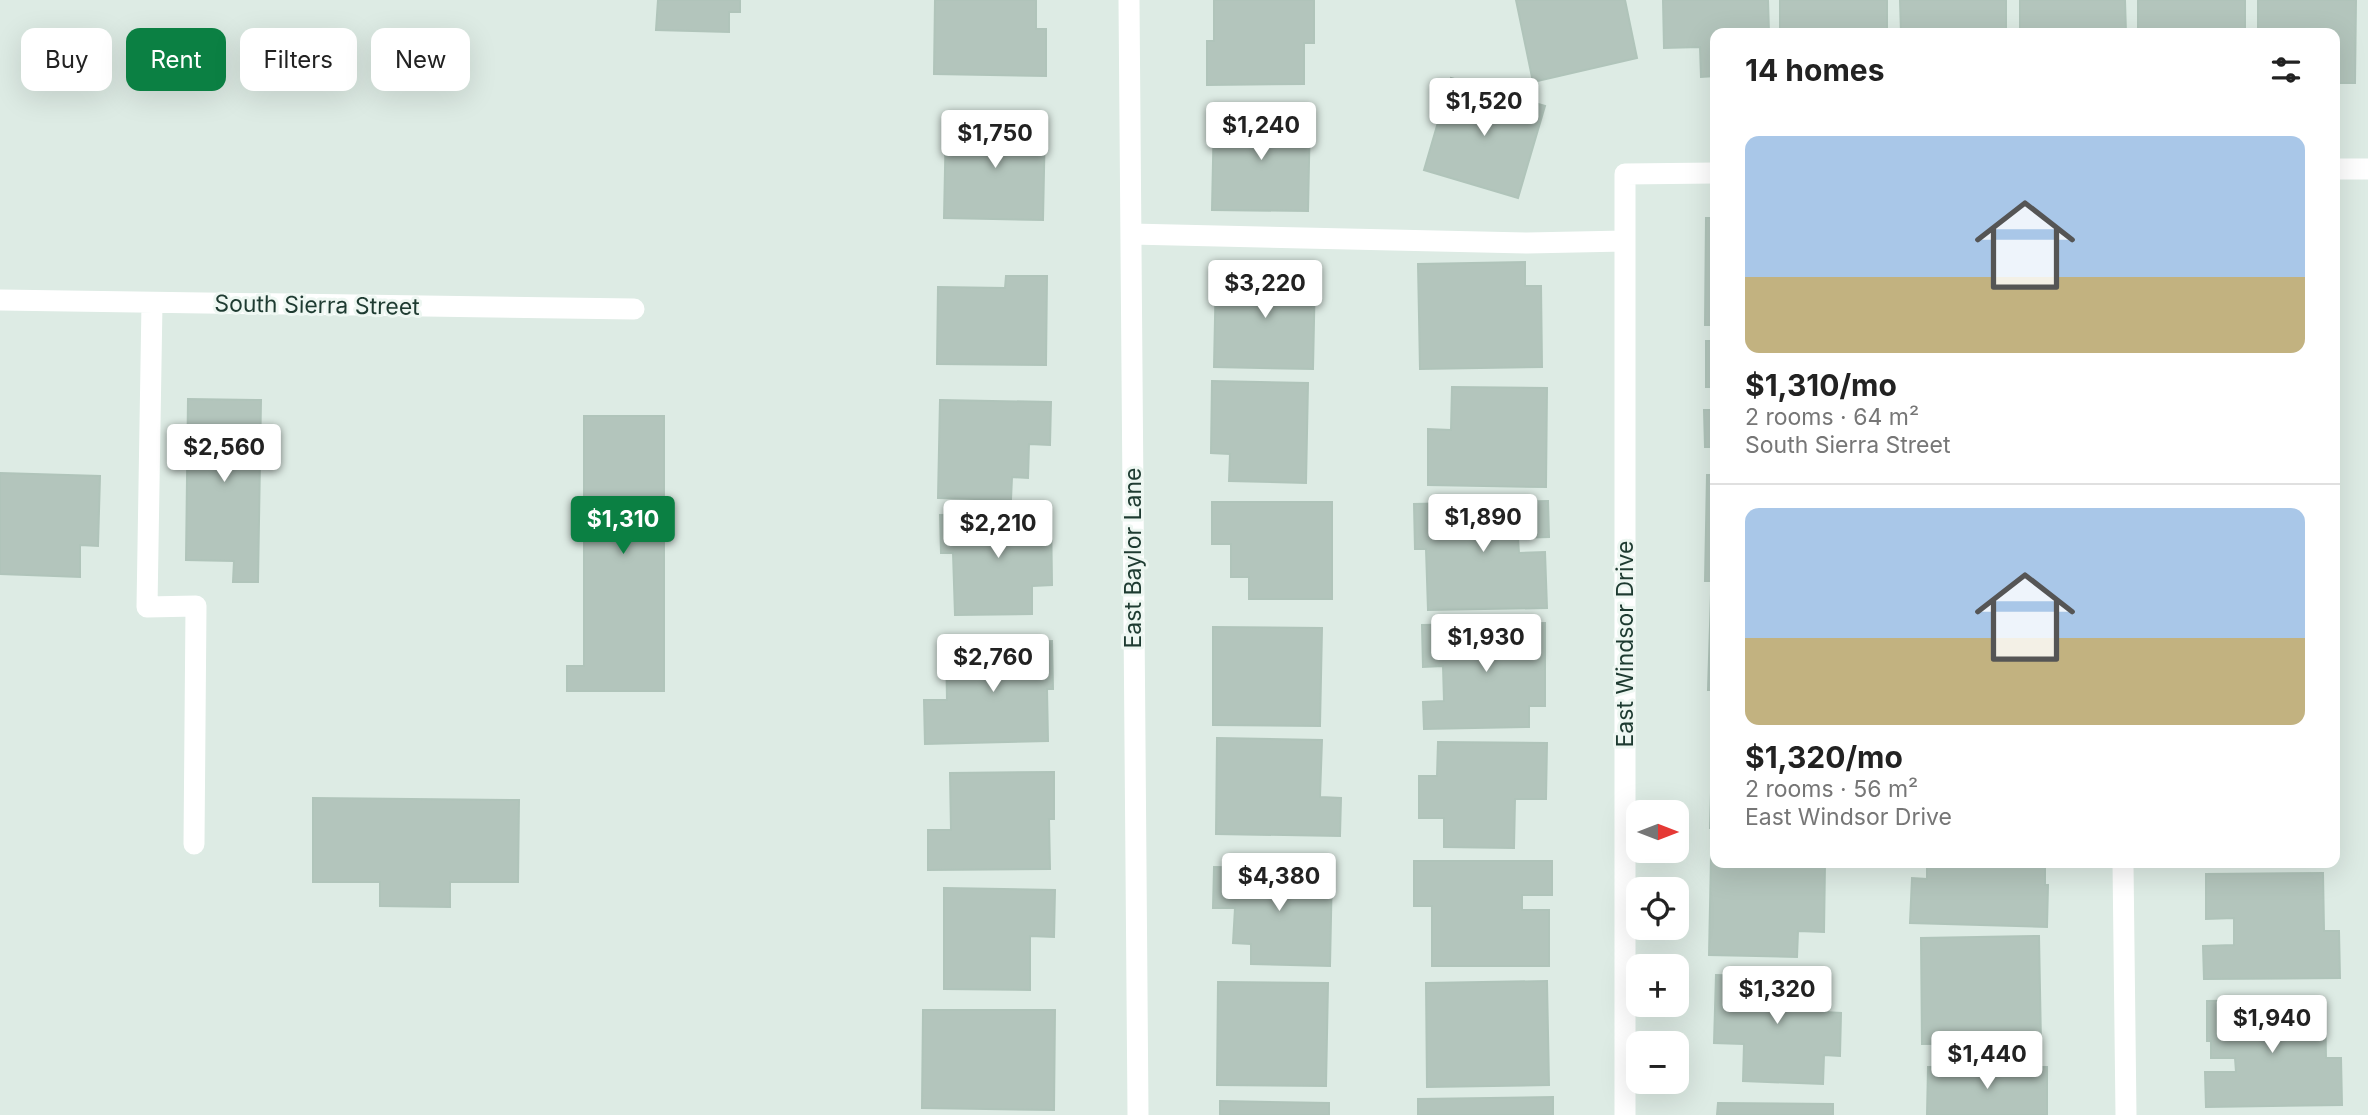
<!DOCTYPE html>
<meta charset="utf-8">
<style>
body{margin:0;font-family:Inter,sans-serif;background:#f2f2f2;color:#222;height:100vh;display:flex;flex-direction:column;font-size:26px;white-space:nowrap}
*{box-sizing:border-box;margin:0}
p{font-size:23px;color:#767676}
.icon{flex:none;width:38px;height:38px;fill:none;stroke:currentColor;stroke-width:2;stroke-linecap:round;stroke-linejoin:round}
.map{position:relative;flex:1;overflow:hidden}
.drawer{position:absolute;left:1710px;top:28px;width:630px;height:840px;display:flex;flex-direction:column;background:#fff;border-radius:14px;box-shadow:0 7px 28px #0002}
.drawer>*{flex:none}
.guide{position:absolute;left:21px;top:28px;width:665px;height:63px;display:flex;gap:14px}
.needle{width:46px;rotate:90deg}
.fabs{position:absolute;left:1626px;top:800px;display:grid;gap:14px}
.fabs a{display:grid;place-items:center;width:63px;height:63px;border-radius:14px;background:#fff;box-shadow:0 7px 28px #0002;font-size:35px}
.price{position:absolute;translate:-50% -60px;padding:0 16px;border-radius:7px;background:#fff;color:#222;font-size:23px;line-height:46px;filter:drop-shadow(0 2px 4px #0008)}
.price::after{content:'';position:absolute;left:50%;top:42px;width:21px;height:16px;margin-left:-10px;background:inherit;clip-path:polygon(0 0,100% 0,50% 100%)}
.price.active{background:#0b8043;color:#fff}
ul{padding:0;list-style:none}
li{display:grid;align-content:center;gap:14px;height:371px;padding:0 35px}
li+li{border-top:2px solid #e0e0e0}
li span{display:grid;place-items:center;height:217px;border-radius:14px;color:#555}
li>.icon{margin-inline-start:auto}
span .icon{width:126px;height:126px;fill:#fffc;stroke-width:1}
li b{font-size:30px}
h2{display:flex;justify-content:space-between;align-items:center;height:84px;padding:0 35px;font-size:30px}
.chip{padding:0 24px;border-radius:14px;background:#fff;box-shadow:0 7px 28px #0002;font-size:24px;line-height:63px}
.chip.active{background:#0b8043;color:#fff}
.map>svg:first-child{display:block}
.building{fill:#b3c5bc;stroke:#b0c4ba;stroke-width:2}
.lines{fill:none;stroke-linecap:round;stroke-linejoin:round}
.minor{stroke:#fff;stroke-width:21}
.labels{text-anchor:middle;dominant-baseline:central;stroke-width:6;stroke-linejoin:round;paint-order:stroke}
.street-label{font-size:23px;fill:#1e3b31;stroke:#eef7f2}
</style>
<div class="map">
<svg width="2368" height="1115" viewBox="0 0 2368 1115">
<rect width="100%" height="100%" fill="#ddebe4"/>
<path class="building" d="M658 0H740V12H729V32L656 30Z
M935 0H1036V29H1046V76L934 74Z
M1214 0H1314V43H1304V84L1207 85V41H1214Z
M1516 0H1625L1637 58 1533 82Z
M1663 0H1768L1769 33H1715V76L1701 77 1700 47 1664 48Z
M1780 0H1887V33H1780Z
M1900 0H2006V33H1901Z
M2020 0H2125L2126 33H2020Z
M2138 0H2245V33H2138Z
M2258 0H2356L2355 83H2334V33H2258Z
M1451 78 1545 106 1518 198 1424 170Z
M1214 113 1310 114 1308 211 1212 210Z
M946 121 1045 122 1043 220 944 218Z
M1706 218H1715V325H1705Z
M1525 262V286H1541L1542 367 1420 369 1418 264Z
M1216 271 1315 273 1313 369 1214 367Z
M1006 276H1047L1046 365 937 364 938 287 1005 288Z
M1706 341H1715V387H1706Z
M1212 381 1308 383 1306 483 1229 481 1230 454 1211 453Z
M1452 387 1547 388 1546 487 1428 485V429L1451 430Z
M188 399 261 400 258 582H233L234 561 186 560Z
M940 400 1051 402 1050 445 1029 444 1028 478 1012 477 1011 500 938 498Z
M1704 410H1715V447H1705Z
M584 416H664V691H567V666H584Z
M0 473 100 476 98 546 80 545V577L0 574Z
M1707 475H1715V581H1705Z
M1548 501 1549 537 1518 538 1519 553 1545 552 1547 608 1428 610 1426 549H1415L1414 504Z
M1212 502H1332V599H1249V577H1231V544H1212Z
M1051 512 1052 585 1032 586V614L955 615 953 553H941L940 515Z
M1711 594H1715V690H1708Z
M1545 623V706H1529V727L1424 729 1423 702 1444 701 1443 666 1423 667 1422 625Z
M1213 627 1322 628 1320 726 1213 725Z
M1052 641 1053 689H1047L1048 741 925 744 924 700H947L946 644Z
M1712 721H1715V779H1711Z
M1217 738 1322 740 1320 797 1341 798 1340 836 1216 834Z
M1438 742 1547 743 1546 799H1515L1514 848 1444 847V818H1419V776H1437Z
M1054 772V819H1049L1050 869 928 870V830H951L950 773Z
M1711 793H1715V828H1710Z
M313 798 519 800 518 882H450V907L380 906V882H313Z
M1711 857H1715V863H1825L1824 932 1798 931 1797 957 1709 955Z
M1414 861H1552V895H1522V910H1549V966H1432V906H1414Z
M1927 863H2045V885H2048L2047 927 1910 923 1912 878 1927 879Z
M1214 867 1332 869 1330 966 1251 964V944L1233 943 1235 908H1213Z
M2323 873 2324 931H2339L2340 978 2204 979 2203 946 2234 945V918L2206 919V874Z
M944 888 1055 890 1054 937 1030 936V990L944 989Z
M2039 936 2041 1043 1922 1044 1921 938Z
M1716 975 1824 978 1823 1012 1841 1013 1840 1056 1824 1055 1823 1084 1743 1081 1744 1044 1714 1043Z
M1547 981 1549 1085 1427 1087 1426 983Z
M1218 982 1328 983 1326 1086 1217 1085Z
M2325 999 2326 1058H2341L2342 1105 2206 1107 2205 1072H2236L2235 1058H2211V1041H2207V1001Z
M923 1010H1055L1054 1110 922 1108Z
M1928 1067H2047V1115H1927Z
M1553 1097V1115H1418V1099Z
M1220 1101 1329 1103V1115H1220Z
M1718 1103 1833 1104V1115H1717Z"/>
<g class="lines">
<path class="minor" d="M1129 0 1138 1115
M2334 169H2368
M1131 234 1527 243 1625 241
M0 300 634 309
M152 303 147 607 196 606 194 844
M2123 863 2126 1115
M1625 1115V174L1715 173"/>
</g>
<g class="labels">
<g class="street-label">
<text transform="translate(317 305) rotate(1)">South Sierra Street</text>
<text transform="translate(1133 558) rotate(-90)">East Baylor Lane</text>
<text transform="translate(1625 644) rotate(-90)">East Windsor Drive</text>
</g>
</g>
</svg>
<div class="fabs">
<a><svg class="needle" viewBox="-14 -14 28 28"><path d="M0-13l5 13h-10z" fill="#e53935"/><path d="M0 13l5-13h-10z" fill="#767676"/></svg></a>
<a><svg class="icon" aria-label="locate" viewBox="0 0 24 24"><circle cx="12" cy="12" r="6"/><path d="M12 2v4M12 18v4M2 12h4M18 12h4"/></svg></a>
<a>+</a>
<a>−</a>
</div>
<b class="price" style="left:1484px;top:138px">$1,520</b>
<b class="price" style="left:1261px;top:162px">$1,240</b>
<b class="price" style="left:995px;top:170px">$1,750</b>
<b class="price" style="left:1265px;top:320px">$3,220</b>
<b class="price" style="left:224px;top:484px">$2,560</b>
<b class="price" style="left:1483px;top:554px">$1,890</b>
<b class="price active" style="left:623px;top:556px">$1,310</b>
<b class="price" style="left:998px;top:560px">$2,210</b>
<b class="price" style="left:1486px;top:674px">$1,930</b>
<b class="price" style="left:993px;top:694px">$2,760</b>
<b class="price" style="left:1279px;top:913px">$4,380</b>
<b class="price" style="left:1777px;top:1026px">$1,320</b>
<b class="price" style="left:2272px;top:1055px">$1,940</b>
<b class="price" style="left:1987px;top:1091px">$1,440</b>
<div class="guide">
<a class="chip">Buy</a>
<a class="chip active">Rent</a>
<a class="chip">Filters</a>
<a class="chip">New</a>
</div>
<section class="drawer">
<h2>14 homes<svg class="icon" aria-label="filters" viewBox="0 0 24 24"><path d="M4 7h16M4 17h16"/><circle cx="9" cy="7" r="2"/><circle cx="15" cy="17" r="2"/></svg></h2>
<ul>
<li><span style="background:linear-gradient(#a9c7e8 65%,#c2b280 0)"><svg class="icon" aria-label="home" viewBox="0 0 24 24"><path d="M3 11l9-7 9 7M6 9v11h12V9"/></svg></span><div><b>$1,310/mo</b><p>2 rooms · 64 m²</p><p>South Sierra Street</p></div></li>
<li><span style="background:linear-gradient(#a9c7e8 60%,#c2b280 0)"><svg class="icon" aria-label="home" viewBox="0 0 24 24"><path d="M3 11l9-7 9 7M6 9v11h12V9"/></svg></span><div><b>$1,320/mo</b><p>2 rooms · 56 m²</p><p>East Windsor Drive</p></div></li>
</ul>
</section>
</div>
